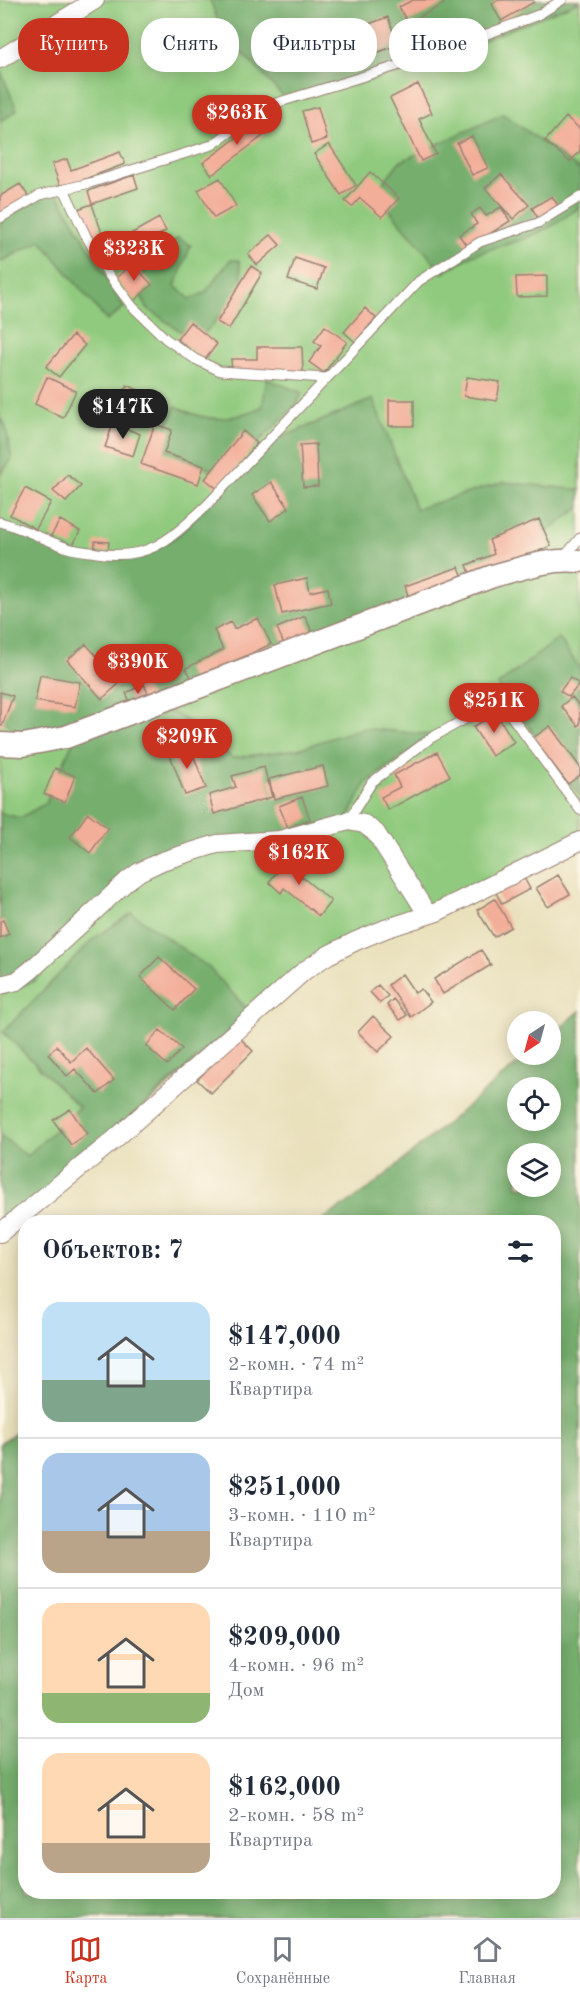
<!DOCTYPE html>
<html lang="ru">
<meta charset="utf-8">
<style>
body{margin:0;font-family:"Old Standard TT",serif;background:#f2f2f3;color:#1f2937;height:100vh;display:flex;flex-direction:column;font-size:22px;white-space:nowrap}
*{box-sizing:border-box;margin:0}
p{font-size:20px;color:#747a83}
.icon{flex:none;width:33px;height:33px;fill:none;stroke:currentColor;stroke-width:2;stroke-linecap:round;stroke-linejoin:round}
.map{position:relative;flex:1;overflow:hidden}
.details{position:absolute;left:18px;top:1215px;width:543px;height:684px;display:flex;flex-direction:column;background:#fff;border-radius:24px;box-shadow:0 3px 15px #0003}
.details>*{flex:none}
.guide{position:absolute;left:18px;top:18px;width:544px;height:54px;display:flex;gap:12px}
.needle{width:39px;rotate:216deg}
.tools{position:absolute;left:507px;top:1011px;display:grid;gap:12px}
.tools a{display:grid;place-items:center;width:54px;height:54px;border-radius:50%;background:#fff;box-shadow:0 3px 15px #0003;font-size:30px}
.price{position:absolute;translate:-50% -51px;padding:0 14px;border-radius:21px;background:#c8321e;color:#fff;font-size:20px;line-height:39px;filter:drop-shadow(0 2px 3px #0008)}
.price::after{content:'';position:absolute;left:50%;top:36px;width:18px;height:14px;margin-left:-9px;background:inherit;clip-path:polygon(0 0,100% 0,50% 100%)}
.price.on{background:#222;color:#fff}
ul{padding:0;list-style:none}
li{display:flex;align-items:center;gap:18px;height:150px;padding:0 24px}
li+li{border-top:2px solid #e0e1e3}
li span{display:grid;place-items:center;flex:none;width:168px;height:120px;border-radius:18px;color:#555}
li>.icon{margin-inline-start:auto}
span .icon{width:72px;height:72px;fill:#fffc;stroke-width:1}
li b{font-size:26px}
h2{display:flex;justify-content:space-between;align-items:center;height:72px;padding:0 24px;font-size:26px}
.pill{padding:0 21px;border-radius:24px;background:#fff;box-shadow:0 3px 15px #0003;font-size:21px;line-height:54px}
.pill.on{background:#c8321e;color:#fff}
.tabs{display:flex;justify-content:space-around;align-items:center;height:84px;border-top:2px solid #e0e1e3;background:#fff;font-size:16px;color:#747a83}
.tabs a{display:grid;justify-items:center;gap:3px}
.tabs .on{color:#c8321e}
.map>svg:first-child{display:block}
.green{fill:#90ca7e;stroke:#6d7454;stroke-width:1.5}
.forest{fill:#74ae6d;stroke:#5f664c;stroke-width:1.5;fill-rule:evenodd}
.building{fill:#f3ae99}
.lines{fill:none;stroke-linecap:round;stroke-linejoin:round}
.service-casing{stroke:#9a8074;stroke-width:11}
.minor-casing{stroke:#9a8074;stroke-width:20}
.tertiary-casing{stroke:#9a8074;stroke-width:25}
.service{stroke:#fff;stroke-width:9}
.minor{stroke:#fff;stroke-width:18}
.tertiary{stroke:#fff;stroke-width:22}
</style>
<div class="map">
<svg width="580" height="1918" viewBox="0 0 580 1918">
<rect width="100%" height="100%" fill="#fcf5e5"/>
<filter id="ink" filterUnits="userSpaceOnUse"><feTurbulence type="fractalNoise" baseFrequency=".0167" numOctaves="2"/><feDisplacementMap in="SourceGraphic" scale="12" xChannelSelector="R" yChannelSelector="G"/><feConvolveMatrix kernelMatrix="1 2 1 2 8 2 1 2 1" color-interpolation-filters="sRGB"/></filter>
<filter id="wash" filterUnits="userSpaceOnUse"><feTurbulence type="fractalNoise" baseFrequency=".008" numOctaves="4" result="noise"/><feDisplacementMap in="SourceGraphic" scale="24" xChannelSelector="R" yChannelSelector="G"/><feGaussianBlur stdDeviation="1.35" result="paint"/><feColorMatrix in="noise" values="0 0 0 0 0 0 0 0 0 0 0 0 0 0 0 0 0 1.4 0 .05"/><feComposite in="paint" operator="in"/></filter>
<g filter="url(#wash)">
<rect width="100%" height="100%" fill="#e9e0bc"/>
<path class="green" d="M0 0H580V837L425 908 330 946 0 1231Z"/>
<path class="forest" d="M210 0H580V1L413 69 287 101 221 29Z
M0 69 17 110 0 122Z
M503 114 580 170V207L552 226 524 239 472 255 443 273 375 193 399 162Z
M57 193 124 307 107 321 41 241 0 262V223L37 199Z
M178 238 191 245 175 286 190 299 205 293 230 260H239L244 292 196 342 147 308 136 285 155 254Z
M267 379 302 393 297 404 224 476 156 445 176 406C208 424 229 421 262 407Z
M373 399 416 509 503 482 580 490V507L529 545 532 561 149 700 199 727 232 758 298 749 362 728 432 735 366 783 348 818 285 834 218 843 135 880 34 981 4 993 0 992V813L20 818 46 803 77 732 27 738 0 718V526L79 554 107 559 145 556 180 534 266 444Z
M0 418 5 424 12 459 0 475Z
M559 638 580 669V796L498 685Z
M132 913 208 967 250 1012 0 1231V1135L27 1156 79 1107 3 1032 93 939Z
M580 1011V1918H0V1443L25 1427 26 1892H554V1222H319L370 1188 528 1055 550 1054 551 1036ZM518 1088H550V1120H518ZM518 1154H550V1186H518Z"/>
<g id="blocks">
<path class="building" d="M413 0H442L444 4 408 23 399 7Z
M498 0H533L534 2 501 21 492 4Z
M388 17 398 45 376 53 366 25Z
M418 84 432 113 419 119 436 154 421 161 390 98Z
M318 107 327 139 311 144 302 111Z
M566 117 580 129V151L570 162 545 141Z
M263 118 272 129 212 175 203 163Z
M472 136 488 168 472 175 457 143Z
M329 144 356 185 341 195 314 154Z
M120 152 125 164 61 188 52 164 67 159 71 170Z
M370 172 399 198 382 217 360 198 352 207 345 201Z
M501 174 529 205 513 219 485 188Z
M134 175 138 188 92 204 88 191Z
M220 178 236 206 214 218 198 190Z
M20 184 29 197 0 215V196Z
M552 196 559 207 539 220 532 208Z
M92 204 103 236 89 241 78 209Z
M501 207 510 221 468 248 459 235 477 224 471 214 480 208 486 216Z
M159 218 166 231 108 264 100 251Z
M271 235 280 245 257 265 248 254Z
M295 258 324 268 317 289 288 280Z
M133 263 152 285 134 301 115 279Z
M251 266 262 273 229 329 217 322Z
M547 276V296L517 297 516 277Z
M365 308 376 318 355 342 344 332Z
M190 322 217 344 204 361 177 339Z
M325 326 347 342 324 373 309 362 321 346 314 341Z
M73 335 85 345 59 377 46 367Z
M257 347H302L303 372H232L231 359H257Z
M47 377 76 391 63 418 35 404Z
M467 377 500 382 497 401 464 396Z
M127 385 143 392 131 415 116 408Z
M389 400H414V426H389Z
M113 424 140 434 133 456 105 447Z
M155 424 172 430 164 453 204 466 198 484 141 464Z
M243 431 257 443 219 490 205 479Z
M316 444 318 486 303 487 300 445Z
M68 475 81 486 66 502 53 491Z
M271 482 289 508 270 521 252 495Z
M25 488 51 502 36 529 10 515Z
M539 519 551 546 472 579 467 565 494 554 489 540Z
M60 520 80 531 72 547 51 536Z
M95 541 109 542 108 553 94 552Z
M459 567 465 582 410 602 405 586Z
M307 578 310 592 328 588 331 603 282 614 275 585Z
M305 616 312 632 284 644 277 628Z
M258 618 271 644 193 681 186 668 223 650 214 630 231 622 234 629Z
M86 644 120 683 102 699 67 660Z
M40 675 80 682 75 707 35 701Z
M570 678 579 684 569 697 560 691Z
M144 684 150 698 132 706 126 693Z
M0 692 13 696 2 726 0 725Z
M572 697 580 707V724L578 726 561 706Z
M496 713 514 742 492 756 473 727Z
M550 726 580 767V775L568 784 533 738Z
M189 744 206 788 185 795 169 752Z
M437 752 450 776 388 810 381 797 400 787 394 775Z
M323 766 328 786 274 799 269 779Z
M264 767 272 797 214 814 209 795 236 787 232 776Z
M55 768 75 776 65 802 44 794Z
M302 797 310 819 288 828 279 806Z
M88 813 108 828 90 853 70 837Z
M291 855 303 864 296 872 331 901 319 916 284 888 281 893 269 882Z
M522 874 530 889 502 904 494 889Z
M558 875 570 894 548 907 536 888Z
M495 899 511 927 494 937 477 910Z
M3 920 9 934 0 938V921Z
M481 950 491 965 443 994 434 979Z
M159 957 194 989 175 1010 140 977Z
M402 974 415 993 421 989 431 1002 411 1017 388 985Z
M378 985 388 996 380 1003 370 992Z
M393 999 407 1015 400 1020 387 1005Z
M373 1016 394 1036 378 1052 358 1032Z
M160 1030 182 1049 167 1065 146 1046Z
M239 1037 253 1051 211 1093 197 1080Z
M57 1046 71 1062 86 1048 114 1080 98 1094 75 1069 67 1076 48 1054Z
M70 1109 87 1134 71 1145 53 1120Z"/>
</g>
</g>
<g filter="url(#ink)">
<use href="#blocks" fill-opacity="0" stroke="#9a8074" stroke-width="1.5"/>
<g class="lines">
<defs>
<path id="service" d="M64 189 86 236 108 274 132 306 166 339 195 359 220 371 325 378
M0 218 40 195 90 183 212 145 264 108 273 104 420 59 538 15 562 0
M0 522C22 528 43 539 65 547 75 551 86 551 97 553 150 561 170 539 206 506L419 281 480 242 538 223 580 197
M564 557 580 538
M348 821 372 782 431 738 496 702 503 705 580 810"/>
<path id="minor" d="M0 59 95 0
M0 985 17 981 31 970 127 881 139 872 162 861 217 844 280 840 348 821 364 824 376 833 428 915
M0 1233 115 1139 304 971 328 955 356 941 385 929 437 912 580 841"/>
<path id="tertiary" d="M0 744 23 745 66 737 493 576C523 568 549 558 580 561"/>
</defs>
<use href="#service" class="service-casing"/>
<use href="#minor" class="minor-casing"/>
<use href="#tertiary" class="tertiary-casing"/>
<use href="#service" class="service"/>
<use href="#minor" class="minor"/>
<use href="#tertiary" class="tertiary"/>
</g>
</g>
</svg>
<div class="tools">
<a><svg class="needle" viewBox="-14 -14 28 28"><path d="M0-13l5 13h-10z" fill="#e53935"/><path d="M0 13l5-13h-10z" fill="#747a83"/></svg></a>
<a><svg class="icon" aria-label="locate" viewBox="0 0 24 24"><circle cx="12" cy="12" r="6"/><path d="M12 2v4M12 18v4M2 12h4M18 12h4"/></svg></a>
<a><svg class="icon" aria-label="layers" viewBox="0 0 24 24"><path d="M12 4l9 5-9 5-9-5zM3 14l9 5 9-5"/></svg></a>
</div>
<b class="price" style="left:237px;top:146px">$263K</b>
<b class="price" style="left:134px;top:282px">$323K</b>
<b class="price on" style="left:123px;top:440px">$147K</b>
<b class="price" style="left:138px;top:695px">$390K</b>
<b class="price" style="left:494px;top:734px">$251K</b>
<b class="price" style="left:187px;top:770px">$209K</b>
<b class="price" style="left:299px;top:886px">$162K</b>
<div class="guide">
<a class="pill on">Купить</a>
<a class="pill">Снять</a>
<a class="pill">Фильтры</a>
<a class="pill">Новое</a>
</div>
<section class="details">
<h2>Объектов: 7<svg class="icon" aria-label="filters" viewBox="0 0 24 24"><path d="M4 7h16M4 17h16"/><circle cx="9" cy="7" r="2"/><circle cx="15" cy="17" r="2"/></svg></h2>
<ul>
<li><span style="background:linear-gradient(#bfe0f5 65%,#7fa58c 0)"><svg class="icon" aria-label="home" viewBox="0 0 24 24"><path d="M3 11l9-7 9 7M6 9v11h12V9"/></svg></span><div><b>$147,000</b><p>2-комн. · 74 m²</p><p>Квартира</p></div></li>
<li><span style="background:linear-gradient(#a9c7e8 65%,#b9a48a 0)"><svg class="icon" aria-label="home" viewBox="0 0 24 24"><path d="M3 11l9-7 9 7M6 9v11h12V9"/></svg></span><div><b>$251,000</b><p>3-комн. · 110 m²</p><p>Квартира</p></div></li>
<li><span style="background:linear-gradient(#ffd9b3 75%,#8fb573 0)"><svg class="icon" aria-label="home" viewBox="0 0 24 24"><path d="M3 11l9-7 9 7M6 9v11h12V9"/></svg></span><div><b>$209,000</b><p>4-комн. · 96 m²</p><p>Дом</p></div></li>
<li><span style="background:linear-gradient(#ffd9b3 75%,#b9a48a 0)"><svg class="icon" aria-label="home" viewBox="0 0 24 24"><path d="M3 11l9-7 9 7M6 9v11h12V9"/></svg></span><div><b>$162,000</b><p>2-комн. · 58 m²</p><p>Квартира</p></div></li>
</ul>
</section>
</div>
<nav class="tabs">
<a class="on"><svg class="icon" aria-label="map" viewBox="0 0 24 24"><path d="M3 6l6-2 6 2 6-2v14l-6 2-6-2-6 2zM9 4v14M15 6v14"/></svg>Карта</a>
<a><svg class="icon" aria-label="saved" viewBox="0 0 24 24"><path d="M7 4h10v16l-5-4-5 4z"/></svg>Сохранённые</a>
<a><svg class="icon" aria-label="home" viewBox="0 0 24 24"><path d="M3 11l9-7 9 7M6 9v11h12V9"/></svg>Главная</a>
</nav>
